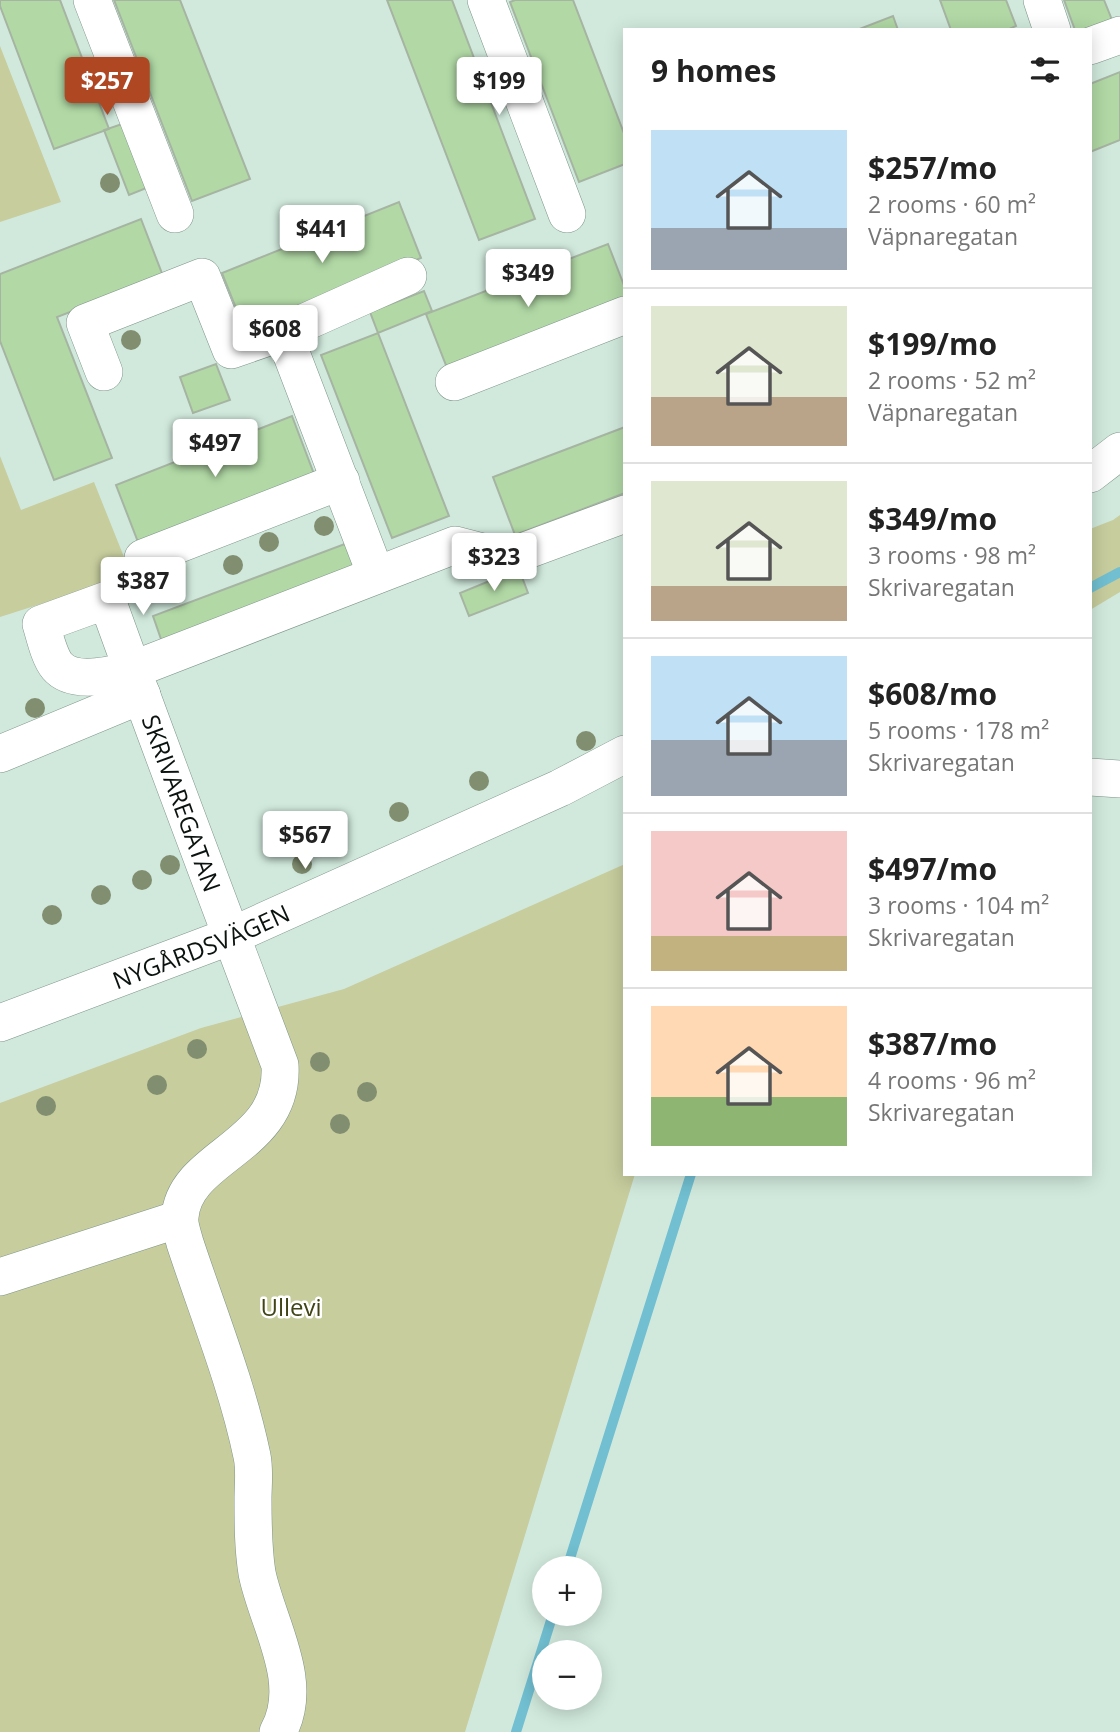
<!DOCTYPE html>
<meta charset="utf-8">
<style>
body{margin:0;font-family:"Open Sans",sans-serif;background:#f6f6f6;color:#222;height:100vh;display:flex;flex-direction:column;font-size:26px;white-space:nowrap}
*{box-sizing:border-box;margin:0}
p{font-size:23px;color:#767676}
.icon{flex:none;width:38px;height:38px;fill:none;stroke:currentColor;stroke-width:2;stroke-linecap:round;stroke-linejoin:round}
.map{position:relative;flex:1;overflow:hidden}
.panel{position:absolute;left:623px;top:28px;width:469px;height:1148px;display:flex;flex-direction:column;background:#fff;border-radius:0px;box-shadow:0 4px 18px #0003}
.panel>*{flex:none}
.buttons{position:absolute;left:532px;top:1556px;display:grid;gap:14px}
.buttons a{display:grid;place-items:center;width:70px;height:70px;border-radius:50%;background:#fff;box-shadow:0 4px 18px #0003;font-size:35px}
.price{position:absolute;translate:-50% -60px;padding:0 16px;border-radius:7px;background:#fff;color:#222;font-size:23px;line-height:46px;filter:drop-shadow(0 2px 4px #0008)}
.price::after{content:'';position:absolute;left:50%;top:42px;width:21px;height:16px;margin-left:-10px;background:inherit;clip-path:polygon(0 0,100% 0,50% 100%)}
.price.active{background:#af4723;color:#fff}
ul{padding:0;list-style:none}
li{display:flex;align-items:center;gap:21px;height:175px;padding:0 28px}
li+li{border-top:2px solid #e0e0e0}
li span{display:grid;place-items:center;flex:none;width:196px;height:140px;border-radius:0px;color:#555}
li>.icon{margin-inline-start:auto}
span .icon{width:84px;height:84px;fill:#fffc;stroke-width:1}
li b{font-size:30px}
h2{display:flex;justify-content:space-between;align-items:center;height:84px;padding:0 28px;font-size:30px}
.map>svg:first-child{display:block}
.green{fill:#c7cd9d}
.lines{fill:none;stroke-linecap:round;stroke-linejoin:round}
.stream{stroke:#71bfd1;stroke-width:10}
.building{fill:#b1d8a5;stroke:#a6b4a2;stroke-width:2}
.minor-casing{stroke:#7d9488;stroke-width:38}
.minor{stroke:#fff;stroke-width:37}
.tree{fill:#818e70}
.labels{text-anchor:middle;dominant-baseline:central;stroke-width:5;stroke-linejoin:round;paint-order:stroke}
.street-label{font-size:24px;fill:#0b130f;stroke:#fff}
.park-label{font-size:24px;fill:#404416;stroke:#fff}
</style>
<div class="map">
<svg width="1120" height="1732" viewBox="0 0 1120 1732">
<rect width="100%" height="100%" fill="#d1e9dd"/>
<path class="green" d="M0 46 61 202 0 222Z
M0 456 21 510 94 482 128 567 97 586 0 617Z
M1120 515V592L1090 610V529L1113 520Z
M625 864V1174H635L465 1732H0V1103L201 1028 344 989Z"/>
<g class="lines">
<path class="stream" d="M1090 588 1120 572
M567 1568 691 1174
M516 1732 553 1614"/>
</g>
<path class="building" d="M0 0H60L109 129 54 149 0 6Z
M114 0H180L250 179 192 201Z
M387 0H452L535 219 479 240Z
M515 0H573L625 136V164L579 182 510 2Z
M940 0H1006L1016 26 1007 30H951Z
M1064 0H1104L1112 20 1085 30H1075Z
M893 16 898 30H857Z
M1120 72V140L1090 152V84Z
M125 123 149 187 129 195 104 130Z
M399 202 421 258 244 328 222 273Z
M141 219 163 276 57 317 112 458 54 480 0 341V274Z
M608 244 625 288V305L449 373 426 314Z
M424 291 432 311 378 333 370 312Z
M378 333 449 516 392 538 321 355Z
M216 364 230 400 193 413 180 377Z
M292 416 314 474 138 542 116 485Z
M625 427V493L515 535 493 477Z
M350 542 359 567 162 642 153 616Z
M519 569 528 593 469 616 460 593Z"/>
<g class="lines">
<defs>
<g id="minor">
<path d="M92 0 175 214"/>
<path d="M486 0 567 214"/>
<path d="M1042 0 1052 30"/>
<path d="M1090 46 1120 35"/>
<path d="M283 332 376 575"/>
<path d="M104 372 85 323 202 277 231 350 283 332 408 276"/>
<path d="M454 382 625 315"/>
<path d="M1090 474 1120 451"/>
<path d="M143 558 341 481"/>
<path d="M0 754 142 695"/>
<path d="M1090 777 1120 779"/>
<path id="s1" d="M0 1023 231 936 560 788 625 754"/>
<path d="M0 1277 179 1219"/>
<path d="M278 1732C306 1682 267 1623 257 1573 253 1548 253 1524 253 1499 253 1485 255 1470 252 1456 237 1384 208 1313 185 1243 183 1235 179 1225 180 1217 184 1155 285 1148 280 1065 222 911 163 756 107 600L41 624C45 637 49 656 57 666 73 685 112 675 132 670L455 545 506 558 625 514"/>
</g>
</defs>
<use href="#minor" class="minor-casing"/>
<use href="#minor" class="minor"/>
</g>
<g class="tree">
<circle cx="110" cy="183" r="10"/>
<circle cx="131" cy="340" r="10"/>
<circle cx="324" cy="526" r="10"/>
<circle cx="269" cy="542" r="10"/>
<circle cx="233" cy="565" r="10"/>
<circle cx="155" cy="579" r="10"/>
<circle cx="35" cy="708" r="10"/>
<circle cx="586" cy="741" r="10"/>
<circle cx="479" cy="781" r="10"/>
<circle cx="399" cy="812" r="10"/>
<circle cx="302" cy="864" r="10"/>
<circle cx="170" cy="865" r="10"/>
<circle cx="142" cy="880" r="10"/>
<circle cx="101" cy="895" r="10"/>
<circle cx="52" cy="915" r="10"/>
<circle cx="197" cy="1049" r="10"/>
<circle cx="320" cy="1062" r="10"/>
<circle cx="157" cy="1085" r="10"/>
<circle cx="367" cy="1092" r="10"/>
<circle cx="46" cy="1106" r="10"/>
<circle cx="340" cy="1124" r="10"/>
</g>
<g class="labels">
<g class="street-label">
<text transform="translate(182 803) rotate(70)">SKRIVAREGATAN</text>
<text stroke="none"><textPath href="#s1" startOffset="215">NYGÅRDSVÄGEN</textPath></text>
</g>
<g class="park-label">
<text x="291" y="1306">Ullevi</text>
</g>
</g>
</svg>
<div class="buttons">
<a>+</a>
<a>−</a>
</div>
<b class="price active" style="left:107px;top:117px">$257</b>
<b class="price" style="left:499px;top:117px">$199</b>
<b class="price" style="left:322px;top:265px">$441</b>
<b class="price" style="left:528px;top:309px">$349</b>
<b class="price" style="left:275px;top:365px">$608</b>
<b class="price" style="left:215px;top:479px">$497</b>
<b class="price" style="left:494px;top:593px">$323</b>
<b class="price" style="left:143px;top:617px">$387</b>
<b class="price" style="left:305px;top:871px">$567</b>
<section class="panel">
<h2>9 homes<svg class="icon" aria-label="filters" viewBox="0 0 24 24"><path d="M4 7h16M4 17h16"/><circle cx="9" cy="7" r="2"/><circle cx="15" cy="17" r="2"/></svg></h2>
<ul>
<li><span style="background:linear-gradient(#bfe0f5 70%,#9aa5b1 0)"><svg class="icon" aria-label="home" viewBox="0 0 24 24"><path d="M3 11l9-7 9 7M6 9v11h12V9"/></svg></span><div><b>$257/mo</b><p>2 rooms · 60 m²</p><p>Väpnaregatan</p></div></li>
<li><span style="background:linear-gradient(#dfe7d0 65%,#b9a48a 0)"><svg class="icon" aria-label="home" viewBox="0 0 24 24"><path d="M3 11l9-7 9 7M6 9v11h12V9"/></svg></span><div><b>$199/mo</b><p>2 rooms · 52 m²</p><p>Väpnaregatan</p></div></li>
<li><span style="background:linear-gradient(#dfe7d0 75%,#b9a48a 0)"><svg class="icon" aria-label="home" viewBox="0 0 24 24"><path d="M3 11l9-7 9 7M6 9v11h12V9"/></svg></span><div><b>$349/mo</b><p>3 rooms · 98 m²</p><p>Skrivaregatan</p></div></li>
<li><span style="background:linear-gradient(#bfe0f5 60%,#9aa5b1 0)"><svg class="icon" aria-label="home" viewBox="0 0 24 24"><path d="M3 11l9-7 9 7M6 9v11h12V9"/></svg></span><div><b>$608/mo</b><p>5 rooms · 178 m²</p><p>Skrivaregatan</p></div></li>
<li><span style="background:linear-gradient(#f6c9c9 75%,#c2b280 0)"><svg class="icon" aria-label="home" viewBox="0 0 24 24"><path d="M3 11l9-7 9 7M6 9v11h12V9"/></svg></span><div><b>$497/mo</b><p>3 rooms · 104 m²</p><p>Skrivaregatan</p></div></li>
<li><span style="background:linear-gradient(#ffd9b3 65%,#8fb573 0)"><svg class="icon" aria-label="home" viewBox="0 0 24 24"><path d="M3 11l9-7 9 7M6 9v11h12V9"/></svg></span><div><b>$387/mo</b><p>4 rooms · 96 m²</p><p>Skrivaregatan</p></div></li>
</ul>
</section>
</div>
